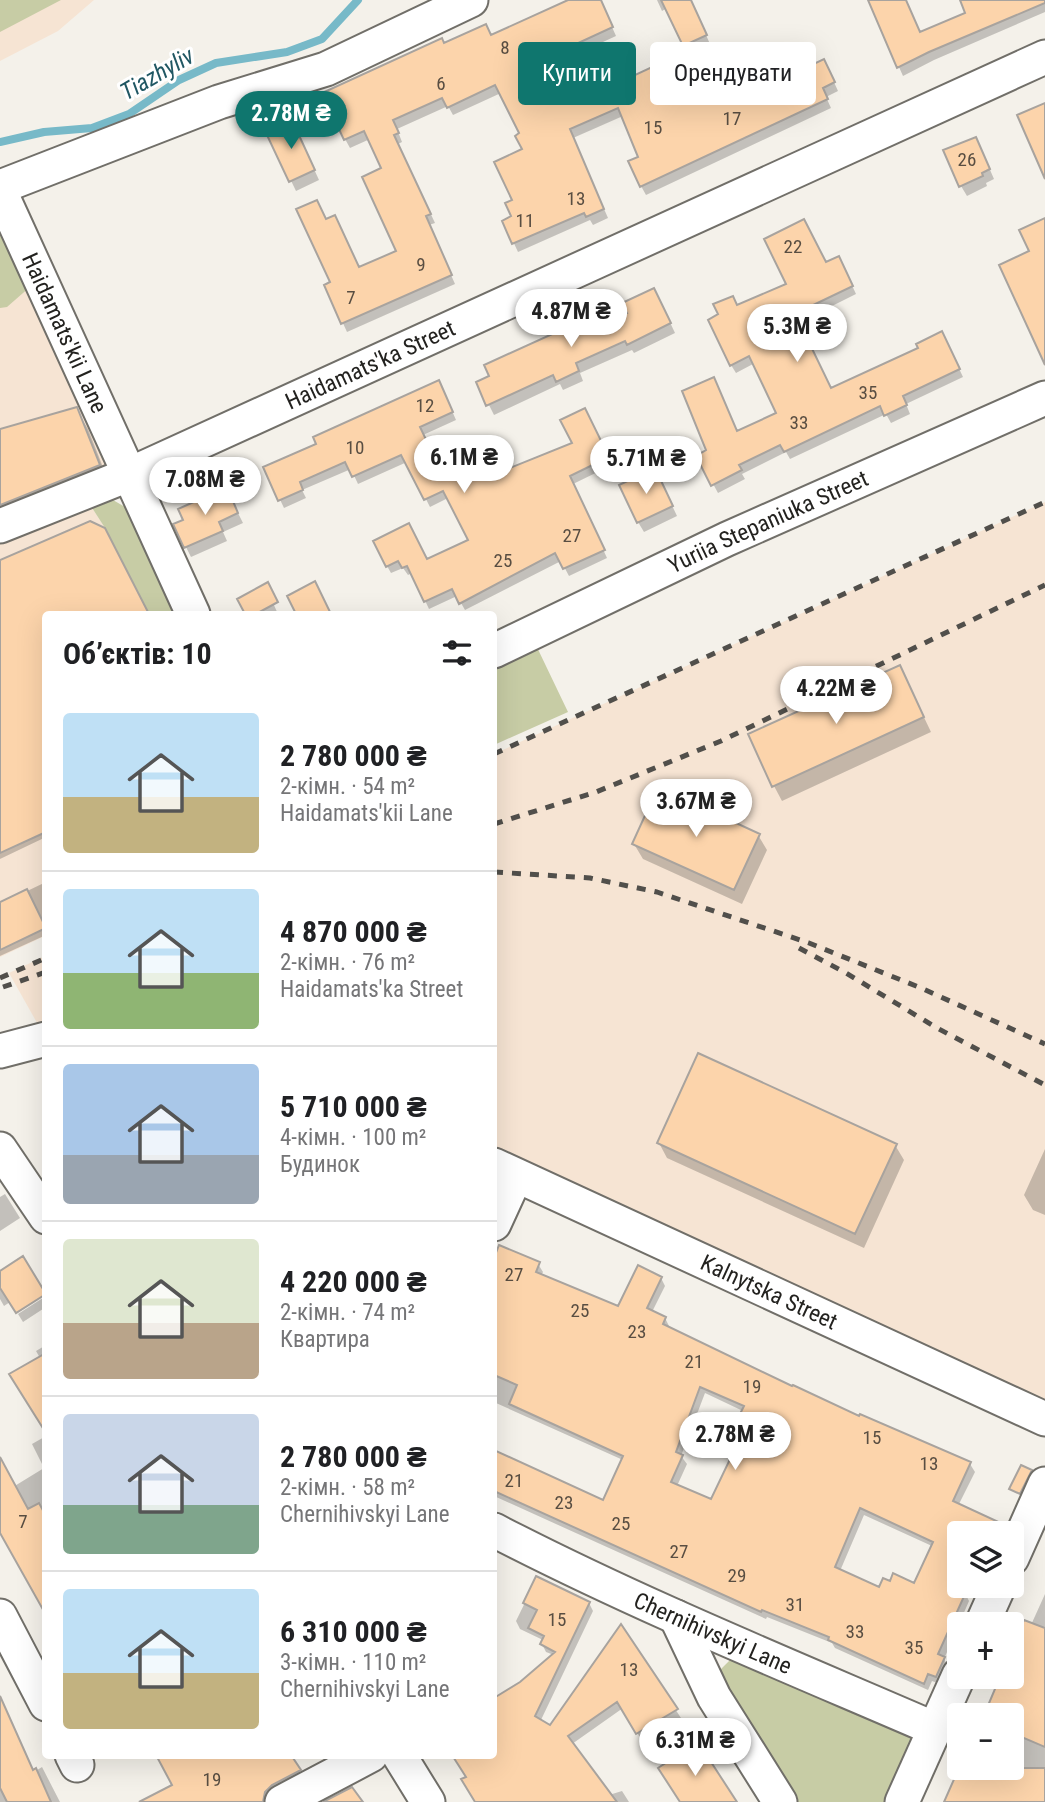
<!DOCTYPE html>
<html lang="uk">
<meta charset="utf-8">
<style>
body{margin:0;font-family:"Roboto Condensed",sans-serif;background:#f6f6f6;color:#202124;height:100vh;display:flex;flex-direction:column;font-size:26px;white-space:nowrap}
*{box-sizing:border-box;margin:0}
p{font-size:23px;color:#757577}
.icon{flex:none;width:38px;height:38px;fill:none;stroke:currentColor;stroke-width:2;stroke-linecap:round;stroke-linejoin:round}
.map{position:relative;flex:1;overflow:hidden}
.drawer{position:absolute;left:42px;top:611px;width:455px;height:1148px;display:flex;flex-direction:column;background:#fff;border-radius:7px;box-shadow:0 7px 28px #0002}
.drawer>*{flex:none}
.hud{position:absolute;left:518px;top:42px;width:422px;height:63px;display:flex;gap:14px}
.buttons{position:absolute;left:947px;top:1521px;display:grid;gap:14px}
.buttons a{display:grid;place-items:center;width:77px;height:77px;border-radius:7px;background:#fff;box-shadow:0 7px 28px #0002;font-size:35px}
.price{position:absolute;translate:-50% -60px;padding:0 16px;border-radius:24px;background:#fff;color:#222;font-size:23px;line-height:46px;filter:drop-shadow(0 2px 4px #0008)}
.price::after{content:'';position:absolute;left:50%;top:42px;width:21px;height:16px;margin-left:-10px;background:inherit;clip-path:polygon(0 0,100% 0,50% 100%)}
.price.on{background:#0f766e;color:#fff}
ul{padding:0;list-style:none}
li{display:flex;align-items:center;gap:21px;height:175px;padding:0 21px}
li+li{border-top:2px solid #e0e0e0}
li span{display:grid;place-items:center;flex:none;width:196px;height:140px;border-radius:7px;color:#555}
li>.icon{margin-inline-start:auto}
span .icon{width:84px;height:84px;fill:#fffc;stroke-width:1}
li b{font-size:30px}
h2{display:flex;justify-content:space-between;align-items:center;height:84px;padding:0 21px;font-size:30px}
.pill{padding:0 24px;border-radius:7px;background:#fff;box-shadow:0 7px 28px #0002;font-size:24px;line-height:63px}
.pill.on{background:#0f766e;color:#fff}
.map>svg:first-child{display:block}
.industrial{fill:#f6e4d3}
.green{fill:#c7cca5}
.shadow{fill:#0003;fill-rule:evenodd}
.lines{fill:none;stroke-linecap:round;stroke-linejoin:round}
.stream{stroke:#77b9c8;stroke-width:8}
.building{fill:#fcd4ab;stroke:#a8a39e;stroke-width:2;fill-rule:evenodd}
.minor-casing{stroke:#716f69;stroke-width:37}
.minor{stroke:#fff;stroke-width:33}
.rail{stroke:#514f4b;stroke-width:5;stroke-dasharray:9 9;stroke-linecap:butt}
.labels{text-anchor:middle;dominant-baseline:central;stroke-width:6;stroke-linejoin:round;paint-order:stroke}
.number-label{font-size:19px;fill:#594e42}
.street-label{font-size:23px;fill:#23221f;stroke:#fff}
.water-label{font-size:24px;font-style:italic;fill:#205763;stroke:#fff}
</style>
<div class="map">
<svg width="1045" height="1802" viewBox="0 0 1045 1802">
<rect width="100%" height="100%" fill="#f4f1ea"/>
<path class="industrial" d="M0 0H94L58 31 0 61Z
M0 189 109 469 0 512Z
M87 500 105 528 149 614H46L45 936 0 957V537Z
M1045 502V1418L494 1164V754Z
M45 956V1037L9 973Z"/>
<path class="green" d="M0 0H61L0 32Z
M0 213 31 286 7 307 0 308Z
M87 500H113L132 511 185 614H149L105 528Z
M534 641 568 712 494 745V660Z
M731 1659 919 1732 889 1802H788L718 1672Z"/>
<path class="shadow" d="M572 0H600L616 36 566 59 586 100 688 52 667 8 662 11 657 0H684L702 26 710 44 697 49 721 102 752 95 828 69 838 91 826 97 831 108 646 195 641 186V158L623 116 573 138 608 218 593 225 590 220 518 252 504 222 514 217V201L525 150 521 134 501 93 453 115 448 106 397 129 402 142 398 144 435 223 429 225 455 284 347 332 326 286 332 283 326 221 359 269 398 252 383 169 370 139 350 148 345 139 444 45 491 37Z
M869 0H900L921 34 968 14 962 0H1045V12L934 60 903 76Z
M297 132 319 180 296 191 268 133Z
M981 149 994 179 986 183 987 186 967 196 961 186Z
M826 264 843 266 856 294 812 316 820 332 806 339 831 390 946 341 963 377 906 404 910 414 891 423 886 414 790 459 786 452 742 474 745 479 718 493 698 456 737 433 778 414 753 364 736 373 731 365 737 307 788 285Z
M659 299 675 333 634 353 632 350 580 373 583 381 563 390 560 384 494 415 478 383Z
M443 390 456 420 423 435 438 467 457 466 495 476 574 444 589 418 612 465 573 484 607 558 569 576 561 561 465 610 457 596 429 609 412 573 408 575 403 568 391 573 387 566 413 533 426 561 470 540 448 498 430 507 407 462 358 484 351 469 302 490 306 498 284 508 265 468Z
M76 409 88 429 110 485 0 529V431Z
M660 480 677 516 644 532 638 522Z
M231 499 243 523 223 532 227 541 191 557 186 547Z
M104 529 148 614H46V837L0 859V562Z
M269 594 278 614H247L239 599Z
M900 667 931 732 782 801 774 786Z
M758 835 767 850 742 904 643 859 634 844Z
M46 882V935L0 956V904Z
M659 1143 895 1145 904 1160 864 1248 667 1158Z
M1045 1149V1215L1033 1210 1024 1195Z
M5 1194 20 1218 0 1231V1197Z
M494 1255 538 1264 543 1272 541 1276 618 1309 661 1278 665 1286 652 1312 665 1318 669 1326 668 1329 860 1418 970 1464 975 1472 958 1506 995 1533H959V1586H972L967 1597 969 1601 944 1659 948 1666 940 1684 932 1681 928 1690 835 1648 832 1643 767 1617 766 1619 494 1496V1452L604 1502 623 1460 496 1403 494 1409ZM705 1393 743 1411 725 1448 732 1457 712 1501 677 1486 687 1464 681 1456ZM864 1515 932 1546 915 1585 891 1584 880 1590 840 1571Z
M0 1273 10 1302 4 1306 0 1299Z
M46 1296V1307L23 1322 18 1314Z
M46 1345V1430L40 1358 36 1351Z
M46 1436V1612L0 1528V1495L44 1468 32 1444Z
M537 1578 589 1603 593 1611 540 1722 550 1727 621 1627 681 1718 642 1741 623 1708 572 1744 609 1795 622 1791 629 1802H477L468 1778 494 1755V1700L521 1684 554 1655 546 1652 542 1644 543 1640 520 1629 516 1621Z
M1045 1594V1802H946L962 1768H1012V1715H986L1002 1676H1012V1653L1025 1622 1031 1625Z
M0 1698 34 1772 42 1767 60 1802H0Z
M158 1755H297L291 1759 305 1779 270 1802H143L174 1786Z"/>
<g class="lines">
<path class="stream" d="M0 142 44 132 92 128 129 114 179 80 216 63 287 52 322 39 358 0"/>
</g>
<path class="building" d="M568 0H601L613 27 563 50 586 98 697 46 721 100 749 87 752 93 824 59 835 82 823 88 828 99 640 187 628 161 638 157 618 108 570 129 604 209 586 217 584 213 512 244 502 221 511 216 505 203 512 200 494 162 522 149 515 136 519 133 495 85 447 108 442 98 393 120 399 133 394 135 431 214 426 216 452 275 341 324 324 285 330 282 296 209 317 200 326 219 335 215 359 267 396 251 362 177 381 168 364 131 344 140 322 93 442 38 444 43 486 24 491 35Z
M661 0H691L707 35 683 46Z
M868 0H906L920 32 965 13 960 0H1045V3L929 52 897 68Z
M1045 103V179L1017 115Z
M292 120 315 170 289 182 266 133Z
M976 137 990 169 982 173 983 176 959 187 943 150Z
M1045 218V365L999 265 1029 251 1019 230Z
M804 219 826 262 839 256 853 286 809 307 817 323 803 330 831 388 918 348 916 344 942 331 960 369 903 396 907 405 884 416 880 406 784 452 780 445 739 465 742 470 711 486 696 456 706 450 682 391 714 377 737 431 776 413 749 356 730 366 708 320 718 314 713 304 733 296 737 305 786 284 764 239Z
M654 288 671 323 627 345 625 341 576 363 579 371 556 382 553 375 486 406 476 382 489 376 484 365 583 320 588 332 627 313 622 303Z
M439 380 453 412 420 427 438 465 454 457 457 464 484 450 495 474 572 443 560 420 585 408 609 457 570 476 605 550 563 569 555 553 459 604 452 589 424 602 407 566 402 568 398 561 386 567 373 541 409 523 427 559 468 540 443 491 424 500 401 455 352 477 345 462 300 482 303 490 278 501 263 467 316 444 313 437Z
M77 407 100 465 0 505V429Z
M655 468 673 506 637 523 619 485Z
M227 487 238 513 219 522 223 531 184 548 173 524 183 520 178 509Z
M90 521 105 528 149 614H46V832L0 853V560Z
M315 581 331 614H296L287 596Z
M268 582 278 602 256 614H245L237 599Z
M900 665 924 717 772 787 748 734Z
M658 787 760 834 734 890 632 844Z
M27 889 46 928 0 950V902Z
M698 1053 897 1144 855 1234 657 1143Z
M499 1245 540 1262 536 1272 618 1306 638 1265 662 1277 647 1308 666 1317 663 1324 792 1386 793 1385 859 1416 860 1414 971 1462 953 1501 1005 1525 1002 1533H959V1589L966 1592 938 1654 945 1657 936 1677 928 1674 924 1684 828 1640 829 1637 762 1610 761 1612 494 1491V1450L603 1500 623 1456 509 1404 517 1385 494 1375V1258ZM700 1387 744 1406 723 1448 733 1453 711 1499 671 1482 683 1455 676 1452ZM860 1508 933 1542 914 1583 893 1573 890 1581 883 1578 879 1587 835 1567Z
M23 1256 46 1294 16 1313 0 1288V1271Z
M46 1353V1433L9 1374Z
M0 1457 28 1509 39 1503 46 1516V1615L0 1533Z
M1021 1465 1032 1470 1020 1494 1009 1489Z
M536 1576 590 1602 535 1716 550 1725 621 1624 678 1709 636 1734 617 1702 568 1736 617 1802H475L461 1779 466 1777 452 1755H494V1698L520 1682 555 1652 540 1644 544 1636 528 1628 537 1610 523 1603Z
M1024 1620 1045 1628V1747L1012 1733V1715H984L1000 1677 1012 1682V1650Z
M0 1696 33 1770 36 1768 51 1802H7L0 1788Z
M698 1742 737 1802H680L658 1768Z
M156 1755H291L301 1770 272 1785 265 1792 263 1802H139L172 1785Z
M959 1768H1045V1802H944Z
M352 1787 363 1802H323Z"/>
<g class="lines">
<defs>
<g id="minor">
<path d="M0 187 219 102 326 69 471 0"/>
<path id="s1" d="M0 191 193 614"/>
<path id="s2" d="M0 526 128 475 1045 57"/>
<path id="s3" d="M494 651 727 539 1045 398"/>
<path d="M0 1051 46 1039"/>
<path d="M0 1149 46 1217"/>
<path id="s4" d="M494 1165 1045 1419"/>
<path d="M494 1224 516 1176"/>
<path id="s5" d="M494 1530C637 1604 787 1665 935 1729"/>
<path d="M1012 1558 1045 1484"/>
<path d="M0 1616 46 1704"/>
<path d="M676 1617 714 1697 780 1802"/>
<path d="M982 1624 999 1586"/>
<path d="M72 1755 77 1765"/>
<path d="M399 1755 428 1802"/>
<path d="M282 1802 371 1755"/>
<path d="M902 1802 959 1675"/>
</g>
</defs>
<use href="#minor" class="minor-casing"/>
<use href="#minor" class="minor"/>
<path class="rail" d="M494 754 1045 502
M494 824 596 792 721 741 1045 585
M494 872 590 878 657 892 809 943 921 988 1045 1044
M799 948 846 973 937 1028 1045 1085
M0 978 46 958
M3 987 46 972"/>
</g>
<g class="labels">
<g class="number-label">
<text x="505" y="47">8</text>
<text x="441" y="83">6</text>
<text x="732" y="118">17</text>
<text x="653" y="127">15</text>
<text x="967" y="159">26</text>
<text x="576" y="198">13</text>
<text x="525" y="220">11</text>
<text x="793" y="246">22</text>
<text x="421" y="264">9</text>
<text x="351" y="297">7</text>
<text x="868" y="392">35</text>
<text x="425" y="405">12</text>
<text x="799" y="422">33</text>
<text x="355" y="447">10</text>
<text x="572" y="535">27</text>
<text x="503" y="560">25</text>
<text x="514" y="1274">27</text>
<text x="580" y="1310">25</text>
<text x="637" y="1331">23</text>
<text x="694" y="1361">21</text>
<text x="752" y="1386">19</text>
<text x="872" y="1437">15</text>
<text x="929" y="1463">13</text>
<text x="514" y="1480">21</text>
<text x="564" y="1502">23</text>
<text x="23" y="1521">7</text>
<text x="621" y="1523">25</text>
<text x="679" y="1551">27</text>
<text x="737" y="1575">29</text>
<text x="795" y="1604">31</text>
<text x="557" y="1619">15</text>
<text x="855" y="1631">33</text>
<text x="914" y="1647">35</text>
<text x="629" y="1669">13</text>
<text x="212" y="1779">19</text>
</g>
<g class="street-label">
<text stroke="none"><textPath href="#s1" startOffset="156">Haidamats'kii Lane</textPath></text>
<text stroke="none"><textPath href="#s2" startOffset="404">Haidamats'ka Street</textPath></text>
<text stroke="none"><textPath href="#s3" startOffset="303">Yuriia Stepaniuka Street</textPath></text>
<text stroke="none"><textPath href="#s4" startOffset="303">Kalnytska Street</textPath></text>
<text stroke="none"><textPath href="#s5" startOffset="242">Chernihivskyi Lane</textPath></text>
</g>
<g class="water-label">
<text transform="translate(157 74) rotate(-30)">Tiazhyliv</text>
</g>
</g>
</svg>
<div class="buttons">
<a><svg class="icon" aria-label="layers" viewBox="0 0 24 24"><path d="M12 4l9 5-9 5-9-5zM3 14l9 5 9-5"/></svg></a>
<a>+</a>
<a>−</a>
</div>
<b class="price on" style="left:291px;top:151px">2.78M ₴</b>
<b class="price" style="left:571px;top:349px">4.87M ₴</b>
<b class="price" style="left:797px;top:364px">5.3M ₴</b>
<b class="price" style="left:464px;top:495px">6.1M ₴</b>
<b class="price" style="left:646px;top:496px">5.71M ₴</b>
<b class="price" style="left:205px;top:517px">7.08M ₴</b>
<b class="price" style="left:836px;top:726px">4.22M ₴</b>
<b class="price" style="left:696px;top:839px">3.67M ₴</b>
<b class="price" style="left:735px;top:1472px">2.78M ₴</b>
<b class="price" style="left:695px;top:1778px">6.31M ₴</b>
<div class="hud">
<a class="pill on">Купити</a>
<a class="pill">Орендувати</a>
</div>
<section class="drawer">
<h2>Об’єктів: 10<svg class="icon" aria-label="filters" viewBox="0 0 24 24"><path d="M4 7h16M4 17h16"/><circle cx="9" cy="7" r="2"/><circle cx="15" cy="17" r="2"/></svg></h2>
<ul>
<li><span style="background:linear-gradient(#bfe0f5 60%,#c2b280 0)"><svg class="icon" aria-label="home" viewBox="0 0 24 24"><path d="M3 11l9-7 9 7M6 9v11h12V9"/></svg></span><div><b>2 780 000 ₴</b><p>2-кімн. · 54 m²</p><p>Haidamats'kii Lane</p></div></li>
<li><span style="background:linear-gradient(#bfe0f5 60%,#8fb573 0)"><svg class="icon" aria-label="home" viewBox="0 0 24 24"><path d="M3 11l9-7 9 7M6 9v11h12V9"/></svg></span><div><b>4 870 000 ₴</b><p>2-кімн. · 76 m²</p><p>Haidamats'ka Street</p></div></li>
<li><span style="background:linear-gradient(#a9c7e8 65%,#9aa5b1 0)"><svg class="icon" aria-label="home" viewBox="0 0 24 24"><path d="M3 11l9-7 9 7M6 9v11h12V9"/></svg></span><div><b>5 710 000 ₴</b><p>4-кімн. · 100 m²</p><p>Будинок</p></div></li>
<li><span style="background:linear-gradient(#dfe7d0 60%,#b9a48a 0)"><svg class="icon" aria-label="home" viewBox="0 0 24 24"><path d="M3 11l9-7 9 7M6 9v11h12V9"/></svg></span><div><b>4 220 000 ₴</b><p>2-кімн. · 74 m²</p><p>Квартира</p></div></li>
<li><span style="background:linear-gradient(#c9d6e8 65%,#7fa58c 0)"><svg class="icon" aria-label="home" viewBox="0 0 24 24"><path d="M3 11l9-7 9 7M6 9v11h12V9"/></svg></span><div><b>2 780 000 ₴</b><p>2-кімн. · 58 m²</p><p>Chernihivskyi Lane</p></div></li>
<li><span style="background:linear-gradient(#bfe0f5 60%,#c2b280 0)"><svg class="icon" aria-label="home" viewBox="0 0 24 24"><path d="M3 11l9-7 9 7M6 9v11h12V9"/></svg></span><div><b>6 310 000 ₴</b><p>3-кімн. · 110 m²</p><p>Chernihivskyi Lane</p></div></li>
</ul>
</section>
</div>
